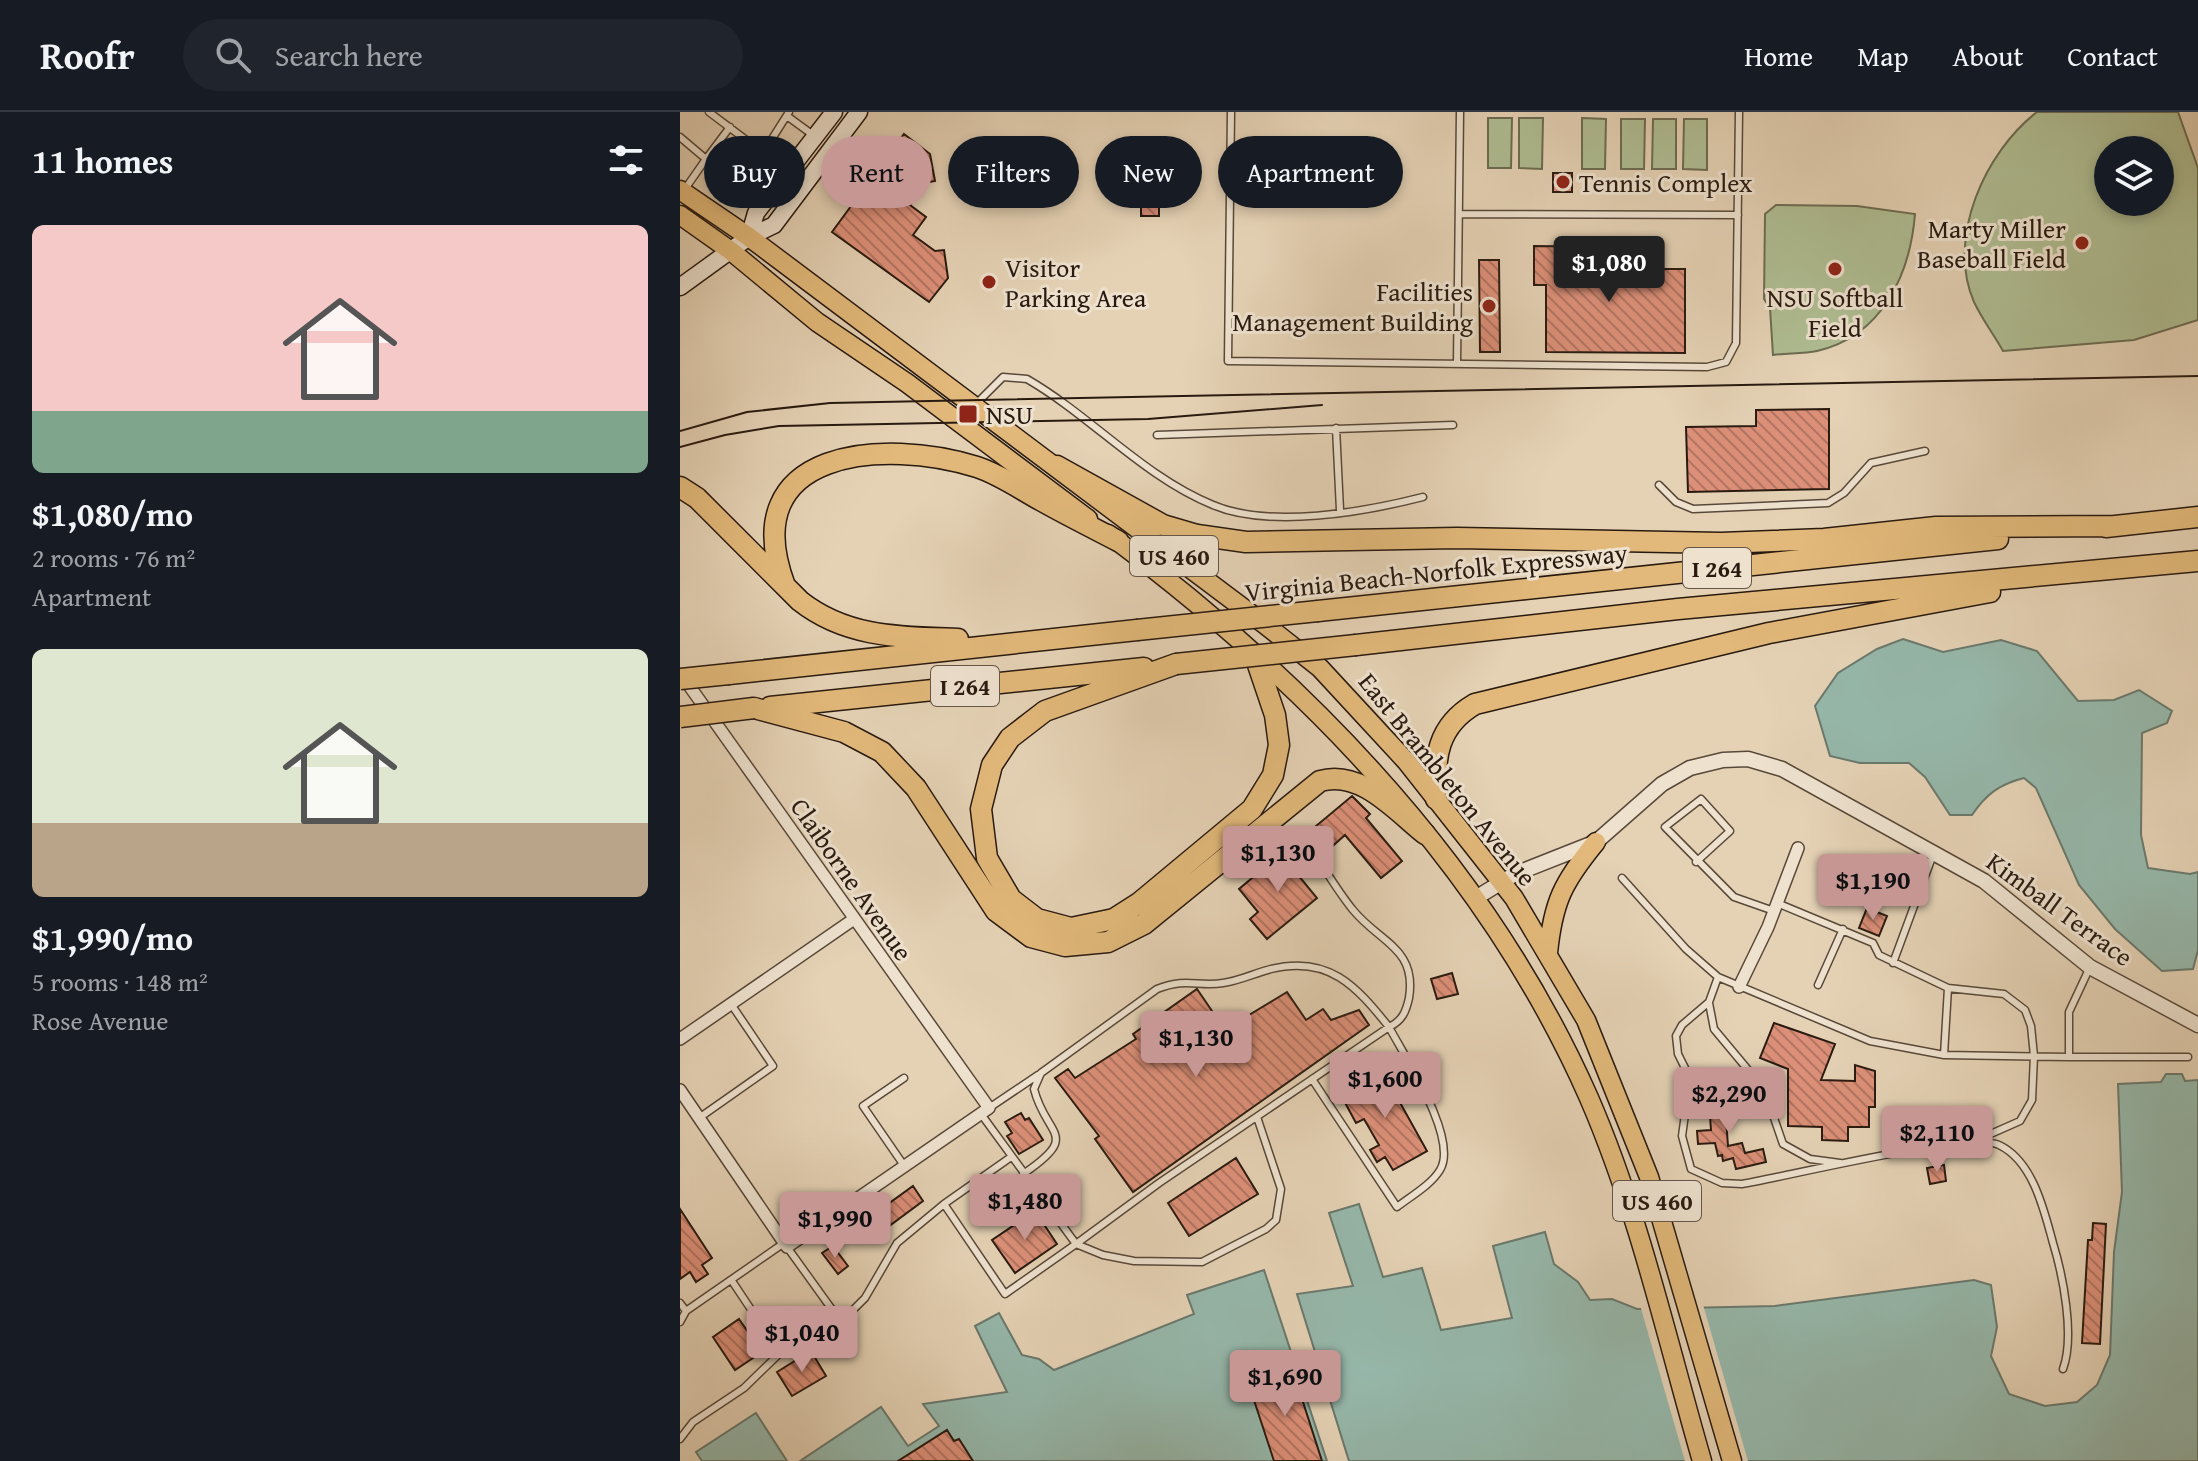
<!DOCTYPE html>
<meta charset="utf-8">
<style>
body{margin:0;font-family:"Gentium Book Plus",serif;background:#20242c;color:#f1f3f6;height:100vh;display:flex;flex-direction:column;font-size:30px;white-space:nowrap}
*{box-sizing:border-box;margin:0}
p{font-size:26px;color:#9ea1a6}
.icon{flex:none;width:44px;height:44px;fill:none;stroke:currentColor;stroke-width:2;stroke-linecap:round;stroke-linejoin:round}
.map{position:relative;flex:1;overflow:hidden}
.panel{display:flex;flex-direction:column;background:#171b24;width:680px}
.panel>*{flex:none}
.top-card{position:absolute;left:24px;top:24px;width:760px;height:72px;display:flex;gap:16px}
.controls{position:absolute;left:1414px;top:24px;display:grid;gap:16px}
.controls a{display:grid;place-items:center;width:80px;height:80px;border-radius:50%;background:#171b24;box-shadow:0 4px 12px #0003;font-size:40px}
.price{position:absolute;translate:-50% -68px;padding:0 18px;border-radius:8px;background:#c59692;color:#111;font-size:26px;line-height:52px;filter:drop-shadow(0 2px 4px #0008)}
.price::after{content:'';position:absolute;left:50%;top:48px;width:24px;height:18px;margin-left:-12px;background:inherit;clip-path:polygon(0 0,100% 0,50% 100%)}
.price.current{background:#222;color:#fff}
ul{padding:0;list-style:none}
li{display:grid;align-content:center;gap:16px;height:424px;padding:0 32px}
li span{display:grid;place-items:center;height:248px;border-radius:12px;color:#555}
li>.icon{margin-inline-start:auto}
span .icon{width:144px;height:144px;fill:#fffc;stroke-width:1}
li b{font-size:34px}
h2{display:flex;justify-content:space-between;align-items:center;height:96px;padding:0 32px;font-size:34px}
.chip{padding:0 28px;border-radius:36px;background:#171b24;box-shadow:0 4px 12px #0003;font-size:28px;line-height:72px}
.chip.current{background:#c59692;color:#111}
header{display:flex;align-items:center;gap:48px;box-sizing:border-box;height:112px;padding:0 40px;background:#171b24;border-bottom:2px solid #363941}
header strong{font-size:38px}
nav{display:flex;gap:44px;margin-inline-start:auto;font-size:28px}
.search{width:560px;height:72px;background:#20242c;display:flex;align-items:center;gap:20px;box-sizing:border-box;padding:0 28px;border-radius:44px;color:#9ea1a6;font-size:30px}
main{display:flex;flex:1;min-height:0}
.map>svg:first-child{display:block}
.green{fill:#afbd92;stroke:#6c6c51;stroke-width:2;fill-rule:evenodd}
.water{fill:#96b8ab;stroke:#6a796d;stroke-width:2}
.pier{fill:#e5d2b5}
.building{fill:url(#building-back-hatch);stroke:#291a10;stroke-width:2}
.lines{fill:none;stroke-linecap:round;stroke-linejoin:round}
.service-casing{stroke:#584839;stroke-width:9}
.minor-casing{stroke:#584839;stroke-width:14}
.tertiary-casing{stroke:#584839;stroke-width:17}
.secondary-casing{stroke:#291a10;stroke-width:19}
.primary-casing{stroke:#291a10;stroke-width:21}
.motorway-casing{stroke:#291a10;stroke-width:23}
.service{stroke:#eee2cf;stroke-width:6}
.minor{stroke:#eee2cf;stroke-width:11}
.tertiary{stroke:#eee2cf;stroke-width:14}
.secondary{stroke:#eee2cf;stroke-width:16}
.primary{stroke:#e2b97a;stroke-width:18}
.motorway{stroke:#e2b97a;stroke-width:20}
.tram{stroke:#291a10;stroke-width:2}
.motorway-bridge-casing{stroke:#291a10;stroke-width:23;stroke-linecap:butt}
.motorway-bridge{stroke:#e2b97a;stroke-width:20}
.poi-dot{fill:#8f2418;stroke:#eee2cf;stroke-width:3}
.labels{text-anchor:middle;dominant-baseline:central;stroke-width:6;stroke-linejoin:round;paint-order:stroke}
.shield{fill:#eee2cf;stroke:#645649;stroke-width:2}
.shield-label{font-size:24px;font-weight:bold;fill:#291a10}
.poi-label{font-size:26px;fill:#291a10;stroke:#eee2cf;text-anchor:start}
.street-label{font-size:26px;fill:#291a10;stroke:#eee2cf}
</style>
<header>
<strong>Roofr</strong>
<div class="search"><svg class="icon" aria-label="search" viewBox="0 0 24 24"><circle cx="10" cy="10" r="6"/><path d="M15 15l6 6"/></svg>Search here</div>
<nav><a>Home</a><a>Map</a><a>About</a><a>Contact</a></nav>
</header>
<main>
<section class="panel">
<h2>11 homes<svg class="icon" aria-label="filters" viewBox="0 0 24 24"><path d="M4 7h16M4 17h16"/><circle cx="9" cy="7" r="2"/><circle cx="15" cy="17" r="2"/></svg></h2>
<ul>
<li><span style="background:linear-gradient(#f6c9c9 75%,#7fa58c 0)"><svg class="icon" aria-label="home" viewBox="0 0 24 24"><path d="M3 11l9-7 9 7M6 9v11h12V9"/></svg></span><div><b>$1,080/mo</b><p>2 rooms · 76 m²</p><p>Apartment</p></div></li>
<li><span style="background:linear-gradient(#dfe7d0 70%,#b9a48a 0)"><svg class="icon" aria-label="home" viewBox="0 0 24 24"><path d="M3 11l9-7 9 7M6 9v11h12V9"/></svg></span><div><b>$1,990/mo</b><p>5 rooms · 148 m²</p><p>Rose Avenue</p></div></li>
</ul>
</section>
<div class="map">
<svg width="1518" height="1349" viewBox="0 0 1518 1349">
<defs>
<pattern id="building-back-hatch" width="6" height="6" patternUnits="userSpaceOnUse" patternTransform="scale(2)"><rect width="6" height="6" fill="#dd9079"/><path d="M-1 5l2 2M0 0l6 6M5-1l2 2" fill="none" stroke="#b37562"/></pattern>
</defs>
<rect width="100%" height="100%" fill="#e5d2b5"/>
<filter id="stains"><feTurbulence type="fractalNoise" baseFrequency=".0025" numOctaves="4"/><feColorMatrix values="0 0 0 0 .2 0 0 0 0 .09 0 0 0 0 .02 0 0 0 .5 -.17"/></filter>
<radialGradient id="worn" r=".72"><stop offset=".6" stop-color="#630" stop-opacity="0"/><stop offset="1" stop-color="#630" stop-opacity=".3"/></radialGradient>
<path class="green" d="M1357 0H1498L1518 56V208L1454 228 1323 239C1314 223 1302 207 1294 190 1266 126 1305 40 1357 0ZM1428 38H1480V90H1428Z
M808 6H832L831 56H808Z
M839 6H863L862 57 839 56Z
M902 6 926 7 925 57H902Z
M941 7H965L964 57H941Z
M973 7H996V57H972Z
M1004 7H1027V58L1003 57Z
M1096 93 1177 94 1235 102C1230 163 1202 224 1137 239 1123 242 1107 241 1093 243L1090 196 1084 187 1085 102Z"/>
<path class="water" d="M1223 527 1263 540 1321 528 1357 539 1398 589 1434 588 1459 578 1492 599 1487 611 1462 621 1461 723 1468 756 1510 762 1518 760V838L1513 857 1482 859 1435 817 1399 773 1356 676 1344 666C1320 672 1306 682 1292 703H1270L1245 665 1229 651H1180L1150 644 1135 594 1158 561 1197 537Z
M1486 962H1502L1505 969 1518 968V1349H669L617 1182 673 1174 649 1101 679 1092 703 1165 742 1156 761 1218 832 1206 813 1134 865 1120 874 1152 898 1170 910 1188 932 1187 957 1197 1095 1194 1294 1168 1311 1173 1317 1215 1311 1244 1329 1282 1365 1294 1397 1290 1417 1273 1430 1243 1434 1140 1442 1080 1438 972 1481 970Z
M584 1158 647 1349H120L201 1295 228 1334 259 1314 243 1292 327 1280 295 1214 319 1201 342 1243 359 1247 374 1258 514 1202 507 1183Z
M76 1301 107 1349H22L16 1340Z"/>
<path class="pier" d="M1022 1189 1068 1349H1005L960 1193Z"/>
<path class="building" d="M224 22 250 42 255 69 244 71 230 93 246 105 233 123 255 139 264 138 268 166 249 190 152 120Z
M41 37H64V48L58 54 65 60V67L42 68 39 58 44 50 38 46Z
M439 47H480V63H490V81H479V104H461V79H433L432 62H439Z
M873 61H892V80H873Z
M854 134 932 135 931 170H961V157H1005V241L866 240V173H854Z
M799 148H819L820 240H800Z
M1149 297V377L1008 380 1006 315 1076 314V298Z
M672 684 690 702 686 706 722 749 701 766 665 723 647 739 630 719Z
M608 736 625 757 618 763 637 786 587 827 570 807 578 800 559 777Z
M1187 796 1207 804 1199 824 1179 816Z
M772 861 778 882 757 887 751 867Z
M517 877 532 899 523 905 536 923 607 880 626 908 643 897 651 908 679 898 689 913 453 1080 415 1027 419 1024 375 966 388 957 395 966 456 927 453 922Z
M1094 911 1155 932 1141 968 1175 969V953L1195 959V995H1189V1015H1168V1029L1142 1028V1015L1108 1014V957L1080 946Z
M706 957 722 984 718 987 747 1039 713 1058 705 1045 697 1050 690 1038 699 1033 684 1007 676 1011 662 985Z
M1044 988V993L1069 991 1070 1005 1046 1006 1048 1034 1062 1031 1065 1041 1083 1037 1086 1050 1056 1057 1053 1046 1043 1049 1042 1043 1038 1044 1035 1031 1018 1032 1017 1019 1031 1018 1029 990Z
M341 1001 345 1008 349 1006 363 1028 339 1042 327 1024 332 1021 325 1010Z
M556 1046 578 1082 509 1124 488 1091Z
M1264 1053 1266 1069 1250 1072 1247 1056Z
M233 1074 243 1089 197 1123 186 1108Z
M0 1097 32 1146 22 1153 28 1162 16 1170 10 1160 0 1167Z
M355 1099 377 1132 335 1161 312 1128Z
M1413 1111 1426 1112 1420 1232 1402 1231 1408 1128H1412Z
M153 1134 168 1154 158 1162 142 1141Z
M59 1207 82 1240 55 1258 33 1225Z
M131 1239 146 1264 112 1284 97 1260Z
M591 1254 608 1264 614 1262 642 1349H594L570 1276 575 1275 584 1256Z
M267 1318 274 1329 279 1327 293 1349H218Z"/>
<g class="lines">
<defs>
<path id="service" d="M29 0 82 40
M551 0 548 249 1027 255 1046 250 1056 231 1059 0
M107 4 133 23
M0 25 26 47 5 77
M31 51 37 74 69 73 76 52
M38 52 26 47 50 15
M64 54 76 52 109 0
M779 102 1058 103
M777 252 780 0
M297 291 323 265 347 267C411 304 464 365 533 393 590 417 684 400 743 385
M656 316 660 398
M477 323 773 313
M979 373 996 390 1013 397 1148 391 1164 381 1191 351 1245 339
M1016 750 1050 719 1021 687 985 715 1054 785 1094 799
M942 766 1006 837 1038 865 1190 929 1264 943 1389 945V900L1410 855
M1097 791 1193 831 1199 843 1268 876 1324 882 1345 898 1351 914 1354 944 1352 988 1340 1009 1297 1028
M1213 851 1254 740
M1038 865 1029 890 1002 913 996 924 998 942 1010 966 1002 1024 1011 1057 1042 1071 1062 1072C1105 1065 1290 1019 1319 1033 1353 1049 1364 1098 1373 1131 1383 1164 1395 1224 1383 1257
M1138 873 1163 817
M1029 891 1034 917 1084 977 1103 1032 1130 1047 1160 1051
M1264 943 1268 876
M1389 945H1508
M224 966 183 994 225 1055
M309 996 358 963
M19 1006 93 954 51 892
M343 1062C402 1022 366 1025 354 977L361 961 477 877C507 865 517 875 543 871 559 869 575 861 591 857 649 843 676 874 709 915 722 909 726 900 729 886 737 836 700 831 673 798 659 781 647 760 634 742
M264 1092 331 1045
M396 1132 479 1071 709 915C725 945 779 1027 760 1058 751 1073 731 1084 717 1095L632 967
M396 1132 423 1143 454 1149 522 1150 586 1117 596 1108 601 1077 577 1005
M107 1135 161 1210 185 1186 217 1131 264 1092 325 1182 396 1132 301 1002
M52 1169 100 1241
M0 1191 6 1199 104 1131
M0 1210 6 1199
M0 1327 13 1310 64 1276 100 1241 161 1210"/>
<path id="minor" d="M1059 875 1088 815 1118 736
M0 927 174 807
M0 978 107 1135 309 996 3 565"/>
<path id="tertiary" d="M794 787 835 762 916 730 982 672 1010 656 1043 648 1068 647 1102 657 1304 769 1410 855 1518 913"/>
<path id="secondary" d="M69 125 76 101 154 0
M0 175 69 125 94 113 179 0"/>
<path id="primary" d="M0 78 69 125 583 511 640 556 726 649 834 786 906 908 969 1065 1052 1349
M0 103 51 139 137 210 227 271 408 407
M428 422C627 570 808 757 909 986 959 1101 987 1228 1022 1349
M868 841C873 790 883 770 916 730"/>
<path id="motorway" d="M377 354 483 413 517 423 566 430 777 426 1041 431 1144 427 1256 415 1436 414
M0 375 17 386 120 489C167 526 221 525 278 527
M1426 415 1518 405
M105 474C53 336 205 326 297 355 321 363 340 377 362 389 387 403 413 416 438 429
M638 499 1318 427
M676 533 998 497 1518 449
M496 552 365 599 330 626 312 653 301 697 307 746 331 787 357 807 391 816 434 807 459 791 572 697 593 663 599 633 595 603 575 544
M49 562 457 518
M90 595 464 556
M74 596 164 620 202 640 236 676 316 799 351 825 385 834 428 830 464 812 640 669C681 657 716 699 745 722
M756 687C754 646 757 614 795 592L1089 521 1310 480"/>
</defs>
<use href="#service" class="service-casing"/>
<use href="#minor" class="minor-casing"/>
<use href="#tertiary" class="tertiary-casing"/>
<use href="#secondary" class="secondary-casing"/>
<use href="#primary" class="primary-casing"/>
<use href="#motorway" class="motorway-casing"/>
<use href="#service" class="service"/>
<use href="#minor" class="minor"/>
<use href="#tertiary" class="tertiary"/>
<use href="#secondary" class="secondary"/>
<use href="#primary" class="primary"/>
<use href="#motorway" class="motorway"/>
<path class="tram" d="M0 319 67 300 150 291 1518 264
M0 335 45 323 99 314 468 307 642 293"/>
<defs>
<path id="motorway-bridge" d="M457 518 638 499
M496 552 676 533
M0 567 49 562
M0 605 74 596"/>
</defs>
<use href="#motorway-bridge" class="motorway-bridge-casing"/>
<use href="#motorway-bridge" class="motorway-bridge"/>
</g>
<g class="poi-dot">
<circle cx="883" cy="70" r="8"/>
<circle cx="1402" cy="131" r="8"/>
<circle cx="1155" cy="157" r="8"/>
<circle cx="309" cy="170" r="8"/>
<circle cx="809" cy="194" r="8"/>
<rect x="278" y="292" width="20" height="20" rx="4"/>
</g>
<g class="labels">
<g class="shield">
<rect x="450" y="424" width="88" height="40" rx="6"/>
<rect x="1003" y="436" width="68" height="40" rx="6"/>
<rect x="251" y="554" width="68" height="40" rx="6"/>
<rect x="933" y="1069" width="88" height="40" rx="6"/>
</g>
<g class="shield-label">
<text x="494" y="444">US 460</text>
<text x="1037" y="456">I 264</text>
<text x="285" y="574">I 264</text>
<text x="977" y="1089">US 460</text>
</g>
<g class="poi-label">
<text x="899" y="70">Tennis Complex</text>
<text x="1386" y="116" text-anchor="end">Marty Miller<tspan x="1386" dy="30">Baseball Field</tspan></text>
<text x="325" y="155">Visitor<tspan x="325" dy="30">Parking Area</tspan></text>
<text x="793" y="179" text-anchor="end">Facilities<tspan x="793" dy="30">Management Building</tspan></text>
<text x="1155" y="185" text-anchor="middle">NSU Softball<tspan x="1155" dy="30">Field</tspan></text>
<text x="306" y="302">NSU</text>
</g>
<g class="street-label">
<text transform="translate(756 460) rotate(-6)">Virginia Beach-Norfolk Expressway</text>
<text transform="translate(768 667) rotate(51)">East Brambleton Avenue</text>
<text transform="translate(172 767) rotate(55)">Claiborne Avenue</text>
<text transform="translate(1380 797) rotate(36)">Kimball Terrace</text>
</g>
</g>
<rect width="100%" height="100%" filter="url(#stains)"/>
<rect width="100%" height="100%" fill="url(#worn)"/>
</svg>
<div class="controls">
<a><svg class="icon" aria-label="layers" viewBox="0 0 24 24"><path d="M12 4l9 5-9 5-9-5zM3 14l9 5 9-5"/></svg></a>
</div>
<b class="price current" style="left:929px;top:192px">$1,080</b>
<b class="price" style="left:598px;top:782px">$1,130</b>
<b class="price" style="left:1193px;top:810px">$1,190</b>
<b class="price" style="left:516px;top:967px">$1,130</b>
<b class="price" style="left:705px;top:1008px">$1,600</b>
<b class="price" style="left:1049px;top:1023px">$2,290</b>
<b class="price" style="left:1257px;top:1062px">$2,110</b>
<b class="price" style="left:345px;top:1130px">$1,480</b>
<b class="price" style="left:155px;top:1148px">$1,990</b>
<b class="price" style="left:122px;top:1262px">$1,040</b>
<b class="price" style="left:605px;top:1306px">$1,690</b>
<div class="top-card">
<a class="chip">Buy</a>
<a class="chip current">Rent</a>
<a class="chip">Filters</a>
<a class="chip">New</a>
<a class="chip">Apartment</a>
</div>
</div>
</main>
